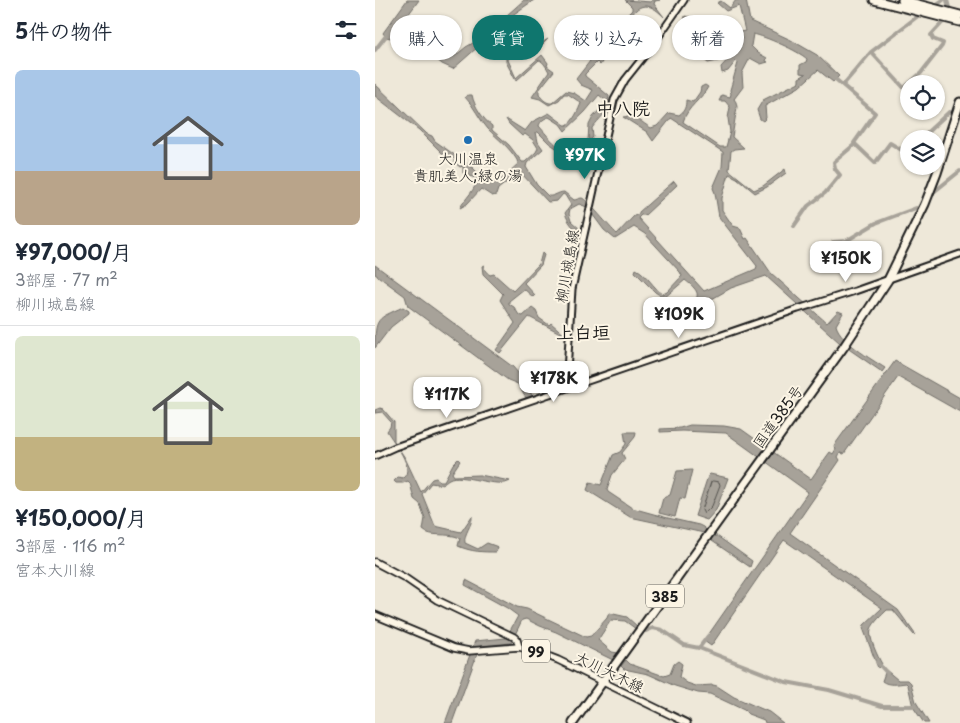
<!DOCTYPE html>
<html lang="ja">
<meta charset="utf-8">
<style>
body{margin:0;font-family:"Playpen Sans","Klee One",sans-serif;background:#f2f2f3;color:#1f2937;height:100vh;display:flex;flex-direction:column;font-size:19px;white-space:nowrap}
*{box-sizing:border-box;margin:0}
p{font-size:16px;color:#747a83}
.icon{flex:none;width:28px;height:28px;fill:none;stroke:currentColor;stroke-width:2;stroke-linecap:round;stroke-linejoin:round}
.map{position:relative;flex:1;overflow:hidden}
.panel{display:flex;flex-direction:column;background:#fff;width:375px}
.panel>*{flex:none}
.top-card{position:absolute;left:15px;top:15px;width:475px;height:45px;display:flex;gap:10px}
.tools{position:absolute;left:525px;top:75px;display:grid;gap:10px}
.tools a{display:grid;place-items:center;width:45px;height:45px;border-radius:50%;background:#fff;box-shadow:0 1px 4px #0004;font-size:25px}
.price{position:absolute;translate:-50% -42px;padding:0 11px;border-radius:10px;background:#fff;color:#222;font-size:16px;line-height:32px;filter:drop-shadow(0 1px 2px #0008)}
.price::after{content:'';position:absolute;left:50%;top:30px;width:15px;height:11px;margin-left:-8px;background:inherit;clip-path:polygon(0 0,100% 0,50% 100%)}
.price.selected{background:#0f766e;color:#fff}
ul{padding:0;list-style:none}
li{display:grid;align-content:center;gap:10px;height:265px;padding:0 15px}
li+li{border-top:1px solid #e0e1e3}
li span{display:grid;place-items:center;height:155px;border-radius:8px;color:#555}
li>.icon{margin-inline-start:auto}
span .icon{width:90px;height:90px;fill:#fffc;stroke-width:1}
li b{font-size:21px}
h2{display:flex;justify-content:space-between;align-items:center;height:60px;padding:0 15px;font-size:21px}
.chip{padding:0 18px;border-radius:22px;background:#fff;box-shadow:0 1px 4px #0004;font-size:18px;line-height:45px}
.chip.selected{background:#0f766e;color:#fff}
main{display:flex;flex:1;min-height:0}
.map>svg:first-child{display:block}
.water{fill:#a7a299;stroke:#6f6c67}
.lines{fill:none;stroke-linecap:round;stroke-linejoin:round}
.shore{stroke:#54524e;stroke-width:1}
.canal{stroke:#a7a299;stroke-width:4}
.secondary-casing{stroke:#1c1c1c;stroke-width:9}
.primary-casing{stroke:#1c1c1c;stroke-width:9}
.highway-casing{stroke:#1c1c1c;stroke-width:11}
.secondary{stroke:#fcf5e5;stroke-width:5}
.primary{stroke:#fcf5e5;stroke-width:5.5}
.highway{stroke:#fcf5e5;stroke-width:7}
.poi-dot{fill:#1f6fb2;stroke:#fcf5e5;stroke-width:2}
.labels{text-anchor:middle;dominant-baseline:central;stroke-width:4;stroke-linejoin:round;paint-order:stroke}
.shield{fill:#fcf5e5;stroke:#5f5d58;stroke-width:1}
.shield-label{font-size:14px;font-weight:bold;fill:#1c1c1c}
.poi-label{font-size:15px;fill:#1c1c1c;stroke:#fcf5e5}
.street-label{font-size:15px;fill:#1c1c1c;stroke:#fcf5e5}
.quarter-label{font-size:18px;font-weight:bold;fill:#1c1c1c;stroke:#fcf5e5}
</style>
<main>
<section class="panel">
<h2>5件の物件<svg class="icon" aria-label="filters" viewBox="0 0 24 24"><path d="M4 7h16M4 17h16"/><circle cx="9" cy="7" r="2"/><circle cx="15" cy="17" r="2"/></svg></h2>
<ul>
<li><span style="background:linear-gradient(#a9c7e8 65%,#b9a48a 0)"><svg class="icon" aria-label="home" viewBox="0 0 24 24"><path d="M3 11l9-7 9 7M6 9v11h12V9"/></svg></span><div><b>¥97,000/月</b><p>3部屋 · 77 m²</p><p>柳川城島線</p></div></li>
<li><span style="background:linear-gradient(#dfe7d0 65%,#c2b280 0)"><svg class="icon" aria-label="home" viewBox="0 0 24 24"><path d="M3 11l9-7 9 7M6 9v11h12V9"/></svg></span><div><b>¥150,000/月</b><p>3部屋 · 116 m²</p><p>宮本大川線</p></div></li>
</ul>
</section>
<div class="map">
<svg width="585" height="723" viewBox="0 0 585 723">
<rect width="100%" height="100%" fill="#eee8d9"/>
<filter id="ink" filterUnits="userSpaceOnUse"><feTurbulence type="fractalNoise" baseFrequency=".02" numOctaves="2"/><feDisplacementMap in="SourceGraphic" scale="10" xChannelSelector="R" yChannelSelector="G"/><feConvolveMatrix kernelMatrix="1 2 1 2 8 2 1 2 1" color-interpolation-filters="sRGB"/></filter>
<g filter="url(#ink)">
<path class="water" d="M32 0H44L16 38 11 37 8 33Z
M149 0H159L136 16 102 44 104 46 78 69 67 64 27 31V29L30 27 70 60 75 56H80L91 47 105 39Z
M250 0 276 2 277 0H285L280 1 279 4 289 17C284 12 278 6 270 6 261 7 260 12 255 17 249 25 228 36 238 48 242 52 250 54 256 54L267 42 266 48C254 61 248 56 234 51 228 55 229 60 225 65L222 62 210 74V76L234 96C231 116 228 114 217 128L218 137 215 141 213 140 214 125 218 117 230 104V100L224 95 210 112 190 131 185 124 174 117C170 118 165 121 164 126 174 137 186 155 202 152L213 161 214 166 211 168 204 158 190 154 174 143 163 132H161L163 142 168 149 152 163 151 167 162 185 173 196C179 197 183 192 189 192L199 200C201 200 204 198 207 198 212 199 235 228 242 234L259 216 264 214V212L299 181 302 185 270 215H266L263 218 329 291 381 269 382 266 344 217 340 193 338 188 347 167 348 152 296 118 278 141 272 132 248 117C260 114 267 123 276 128L282 126 294 113 304 115C310 111 311 106 311 100L318 102 325 92 326 87 330 85 333 87C327 99 312 107 308 122L345 147H351L355 132 353 118 355 107 350 101H344L347 95 355 97 356 94 355 90 363 63 361 61 353 71 347 73 346 67 357 55 356 53 346 52 343 61 333 63 324 56V54L333 55 341 48 343 44 330 32H327L316 47 312 46 304 49 301 47 304 41 301 37 309 22 310 16 322 19C319 26 311 28 307 35L316 39 329 23 332 24C337 38 352 43 364 51L367 38 365 35 357 34V31L359 28 365 32 370 31 364 6 351 11 342 3 346 1 355 8 361 0H371L375 21 416 40 442 55 464 76 458 82 443 70 424 87 390 106 391 118 388 121 385 119 382 110 388 100 424 82V78L431 74 425 73V65L431 62 432 59C424 51 389 36 378 34L376 46 383 53 392 58 391 61 393 62 386 64 375 58 367 73 368 87 359 99 361 102 362 107 357 137 369 148 359 149 356 151 354 170 379 190 388 186 410 169 411 173 392 187 380 193 362 178 354 174 347 198V210L358 226 365 228 370 239 372 238 396 273 452 323 463 311 468 313 461 325C465 341 496 359 510 368L507 372 465 343 391 276 356 288 309 315 298 317 285 322 281 321V317L283 315 319 301C328 293 316 285 310 280L289 298 280 292 260 272 261 269C272 274 278 288 288 294L292 292 307 276 305 272 270 234 259 227 240 239 229 230 212 207 204 204 195 209 194 214 196 221 206 230 205 233C198 228 193 222 190 213L196 205 190 195 188 194 182 201 173 202 145 172 123 189 121 195 117 196 106 189 92 204 85 208C90 198 101 190 102 179L88 173V166L85 167 80 163V159L67 153 44 130 0 96V84L52 134 57 136 60 141 98 168 113 183C126 184 134 171 143 164L142 160C134 147 123 139 113 129 104 119 99 106 90 97L93 95H97C99 106 108 119 117 126V130L134 145 147 162H150L161 152 163 148 158 140 150 134 147 136 134 124 131 119 150 131 157 122 174 113 190 125H192C198 122 204 109 206 103L193 94H189L184 100 174 105 165 99 157 97 174 72C172 68 168 61 164 60L141 81 131 62V58L144 47 147 39 160 47 173 39 167 45 158 48 148 45 134 58 133 60 141 78 167 55 173 63 172 66 179 71 164 90V93C165 98 172 104 177 103L191 91 199 93 211 101 218 90 206 85 201 79 215 61 202 48C210 47 215 56 223 57L230 48V45L224 32 219 28 224 26 226 22 231 35 234 34 257 10V7Z
M167 253 169 255 166 265 149 283 160 295 158 297 149 289 134 301V304L139 307 144 315 148 316 157 308 161 311 164 318 174 325 176 323 191 336 154 317 125 353 121 350 140 323 125 300 128 294 108 274 107 266 109 265C109 270 111 272 115 275L119 274 138 291 164 264Z
M0 265 138 367 148 379 158 397 152 399 149 395 143 384 133 380 33 306 30 296 0 274Z
M28 307 34 311V313L16 327 0 348C0 317 2 319 28 307Z
M520 361 585 398V412L523 377 471 451 469 454 465 453 463 457 465 460 463 463 415 533 523 610 540 634 539 635 518 610H512C507 615 499 622 496 629 493 637 503 657 507 664L503 668 488 628 489 625 507 608 409 540 336 646 329 641 433 492 351 433 307 431 285 432V429L305 428 315 425 349 426 366 429 436 479 452 456 455 452 458 454 461 449 459 447 461 443Z
M5 408 8 409 19 422V441L30 458 46 492 57 479 61 478 65 481H69L78 464 83 459 85 461 77 473 79 476 105 475 135 481C124 489 85 472 74 479 71 480 70 483 68 485L56 483 47 494 60 526 86 532 97 516C98 525 88 534 90 543L103 549 112 543 123 547 121 552C108 552 97 552 83 546L85 538C72 532 56 538 48 530L50 518 45 504 39 499 35 483 33 481 28 483H21L19 481 23 477 28 478C41 468 18 442 12 431L15 427 16 422 7 412 0 413V410Z
M249 432H261L260 437 247 453 250 459 237 475 232 490 233 492 257 508 293 518 324 525 328 527 338 536H342L377 561 375 567 337 541 329 533 255 517 212 490 215 482 226 485 238 455 245 452 251 444Z
M317 470 310 499 305 498 300 517 284 513 288 498 295 495 302 471Z
M335 474 353 478 341 510 332 520 320 516 333 476Z
M91 580 142 607 152 609 211 637 216 636 232 618 234 613 252 617 263 627 261 629 250 621 236 620 223 640 237 652 243 653 238 660 181 632 165 626 151 619 147 620 136 643 105 646 77 723H70L100 641 131 638 143 616 132 608 90 585Z
M251 660 255 664 289 676 295 674 299 664 303 661 307 664 304 677 312 683 321 686 338 685 342 686 359 697 394 712 408 723H390L389 720 373 714 369 710 335 694 323 693 300 686 273 674 249 669 246 666Z
M511 670 523 680H533L536 683 541 702 554 723H549L538 707 533 685 531 683C523 684 513 686 507 681Z"/>
<g class="lines">
<path class="shore" d="M338 481 344 482 345 485 337 506 329 514 327 510 336 482Z"/>
<path class="canal" d="M572 0 574 8
M561 5 568 0
M0 50 14 32
M496 52 529 88 546 73 567 46 568 43 558 39 556 35 568 22
M458 77 500 113 498 116
M468 85 496 52 543 16
M496 119 479 143 500 163 515 143 530 152 534 149
M545 139 574 112 585 115
M560 191 585 171
M419 226 433 206 450 193 465 175 460 169 459 162 480 144
M458 242 471 241 501 223 541 208
M265 629 271 631 278 628 287 630 309 645 324 648 411 682 454 690 507 706H540
M324 648 333 636
M502 662 512 673"/>
<defs>
<path id="secondary" d="M191 388 197 289 239 100 250 80 277 46 309 0
M0 456 20 447 423 309 480 291 585 254"/>
<path id="primary" d="M0 562 30 578 62 600 139 637 142 640 144 647
M0 615 79 648 94 651 144 647 160 651 183 660 312 723"/>
<path id="highway" d="M499 0 585 22
M527 0 585 15
M198 723 468 348 513 280 550 204 562 173 585 102"/>
</defs>
<use href="#secondary" class="secondary-casing"/>
<use href="#primary" class="primary-casing"/>
<use href="#highway" class="highway-casing"/>
<use href="#secondary" class="secondary"/>
<use href="#primary" class="primary"/>
<use href="#highway" class="highway"/>
</g>
</g>
<circle class="poi-dot" cx="93" cy="140" r="5"/>
<g class="labels">
<g class="shield">
<rect x="271" y="584.5" width="38" height="23" rx="4"/>
<rect x="147" y="639.5" width="28" height="23" rx="4"/>
</g>
<g class="shield-label">
<text x="290" y="596">385</text>
<text x="161" y="651">99</text>
</g>
<g class="poi-label">
<text x="93" y="157">大川温泉<tspan x="93" dy="17">貴肌美人;緑の湯</tspan></text>
</g>
<g class="street-label">
<text transform="translate(191 266) rotate(-80)">柳川城島線</text>
<text transform="translate(402 416) rotate(-54)">国道385号</text>
<text transform="translate(235 671) rotate(26)">大川大木線</text>
</g>
<g class="quarter-label">
<text x="248" y="107">中八院</text>
<text x="208" y="331">上白垣</text>
</g>
</g>
</svg>
<div class="tools">
<a><svg class="icon" aria-label="locate" viewBox="0 0 24 24"><circle cx="12" cy="12" r="6"/><path d="M12 2v4M12 18v4M2 12h4M18 12h4"/></svg></a>
<a><svg class="icon" aria-label="layers" viewBox="0 0 24 24"><path d="M12 4l9 5-9 5-9-5zM3 14l9 5 9-5"/></svg></a>
</div>
<b class="price selected" style="left:210px;top:180px">¥97K</b>
<b class="price" style="left:471px;top:283px">¥150K</b>
<b class="price" style="left:304px;top:339px">¥109K</b>
<b class="price" style="left:179px;top:403px">¥178K</b>
<b class="price" style="left:72px;top:419px">¥117K</b>
<div class="top-card">
<a class="chip">購入</a>
<a class="chip selected">賃貸</a>
<a class="chip">絞り込み</a>
<a class="chip">新着</a>
</div>
</div>
</main>
